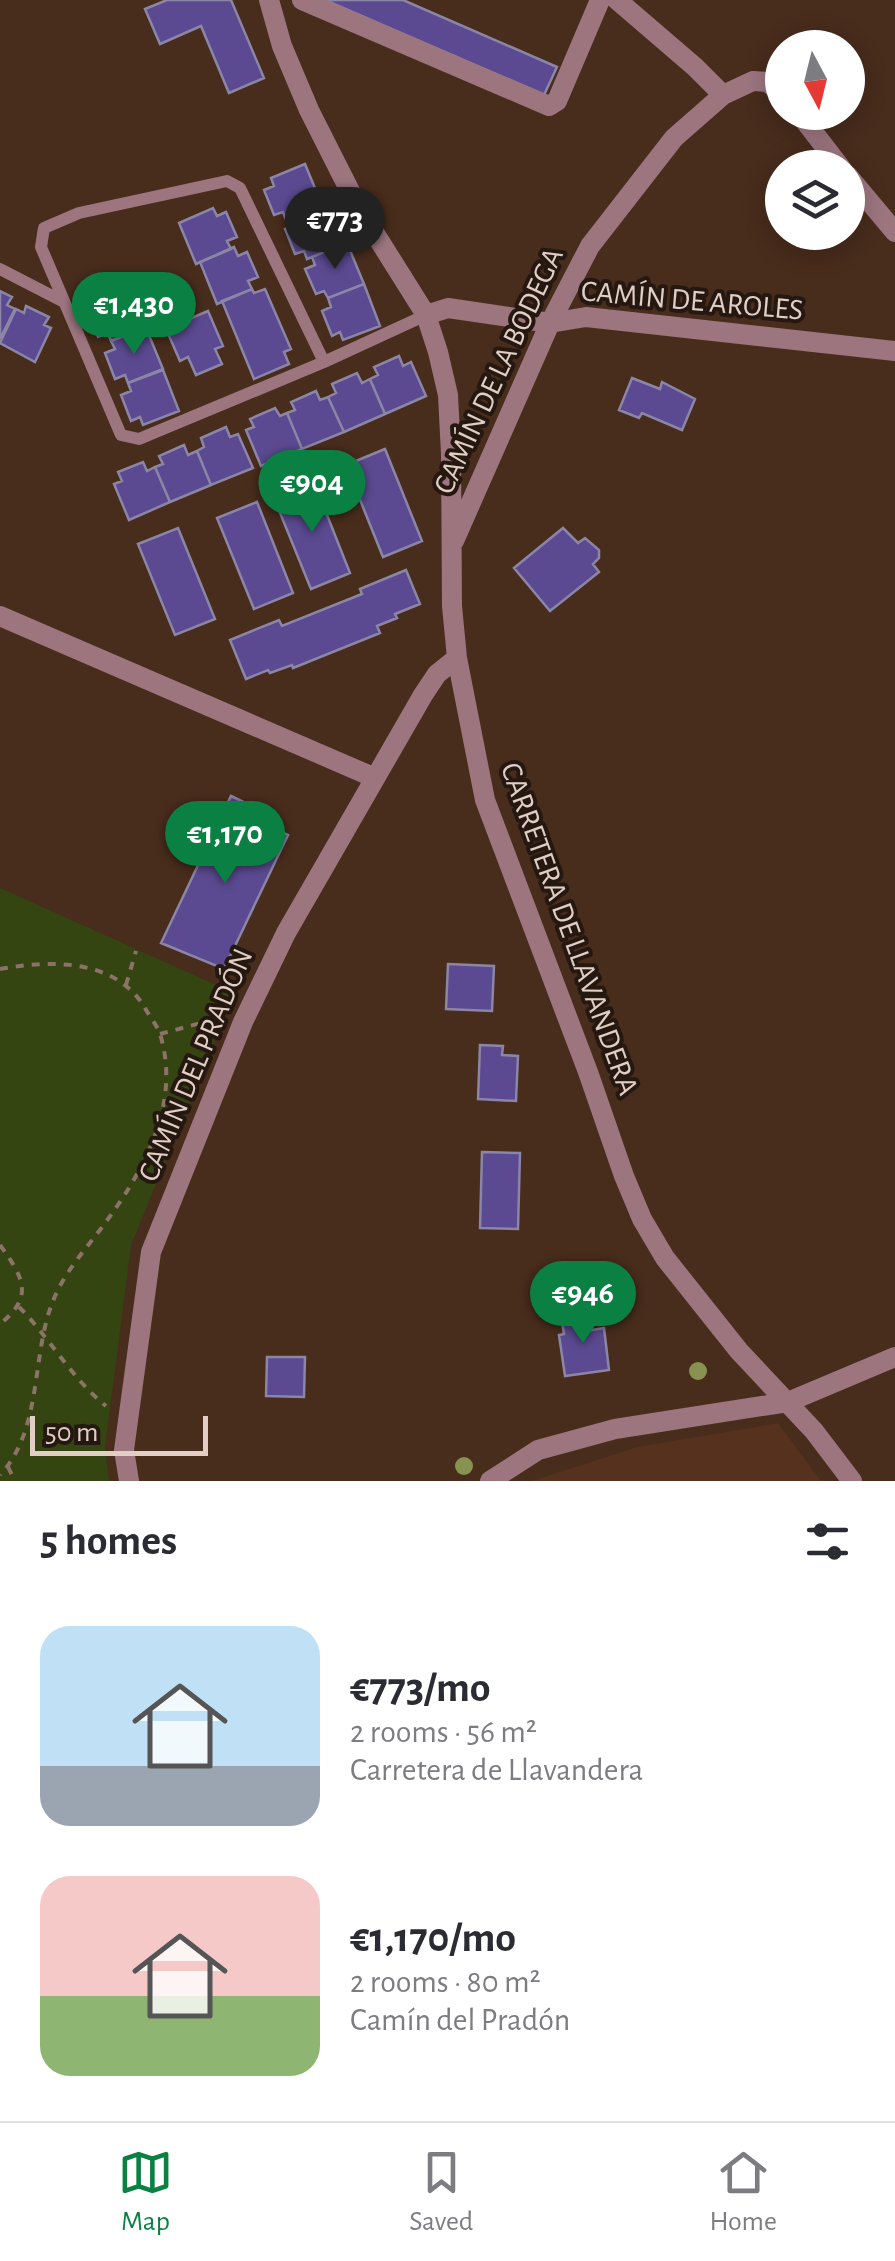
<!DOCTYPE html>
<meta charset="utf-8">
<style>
body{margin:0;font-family:"Alegreya Sans",sans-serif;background:#f7f7f7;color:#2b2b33;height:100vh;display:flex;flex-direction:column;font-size:38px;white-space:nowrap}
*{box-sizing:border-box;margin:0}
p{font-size:32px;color:#7c7c81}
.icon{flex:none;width:55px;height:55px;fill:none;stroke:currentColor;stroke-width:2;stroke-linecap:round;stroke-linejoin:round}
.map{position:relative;height:1481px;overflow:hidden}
.details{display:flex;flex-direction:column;background:#fff;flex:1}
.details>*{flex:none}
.needle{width:65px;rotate:173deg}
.tools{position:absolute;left:765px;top:30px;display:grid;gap:20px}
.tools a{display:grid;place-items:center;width:100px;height:100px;border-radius:50%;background:#fff;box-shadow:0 5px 25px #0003;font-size:50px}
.scale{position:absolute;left:30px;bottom:25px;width:178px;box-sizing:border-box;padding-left:10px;border:5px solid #e1cec5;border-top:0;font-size:28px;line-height:35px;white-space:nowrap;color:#e1cec5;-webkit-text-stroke:8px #251811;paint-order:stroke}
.price{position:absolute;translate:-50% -85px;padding:0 22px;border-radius:35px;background:#0b8043;color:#fff;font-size:32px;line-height:65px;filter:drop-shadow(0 2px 5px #0008)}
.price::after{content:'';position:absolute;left:50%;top:60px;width:30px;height:22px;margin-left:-15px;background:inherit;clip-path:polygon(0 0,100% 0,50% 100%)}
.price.selected{background:#222;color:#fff}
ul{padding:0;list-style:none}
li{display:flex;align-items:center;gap:30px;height:250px;padding:0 40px}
li span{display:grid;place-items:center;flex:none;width:280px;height:200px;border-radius:30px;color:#555}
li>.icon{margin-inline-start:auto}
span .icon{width:120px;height:120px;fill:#fffc;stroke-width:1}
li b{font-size:42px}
h2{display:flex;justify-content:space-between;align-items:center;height:120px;padding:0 40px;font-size:42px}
.tab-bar{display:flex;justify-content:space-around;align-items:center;height:140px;border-top:2px solid #e1e1e2;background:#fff;font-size:28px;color:#7c7c81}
.tab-bar a{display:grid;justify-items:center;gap:5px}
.tab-bar .selected{color:#0b8043}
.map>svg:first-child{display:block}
.built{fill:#55311e}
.green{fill:#344512}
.building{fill:#5b4a91;stroke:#8b85a6;stroke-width:2.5}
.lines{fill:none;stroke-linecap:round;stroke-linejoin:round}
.path{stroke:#8b7366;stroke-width:4;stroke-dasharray:8 8;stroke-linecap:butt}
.lane{stroke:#9c757f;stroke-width:12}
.street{stroke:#9c757f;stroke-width:20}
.tree{fill:#899351}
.labels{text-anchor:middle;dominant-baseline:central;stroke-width:8;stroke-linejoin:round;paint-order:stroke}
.street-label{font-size:30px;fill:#e1cec5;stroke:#251811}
</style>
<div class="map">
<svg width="895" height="1481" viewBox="0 0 895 1481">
<rect width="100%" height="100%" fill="#482c1c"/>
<path class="built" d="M778 1423 821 1481H532L637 1447Z"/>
<path class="green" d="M0 888 234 993 131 1245 105 1447 109 1481H0Z"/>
<path class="building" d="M167 0H231L264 78 229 93 201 26 160 44 145 9Z
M325 0H403L557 67 544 95Z
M305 164 322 205 286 220 283 212 274 215 264 190 274 186 271 178Z
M326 203 344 244 307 259 304 251 295 254 285 229 295 225 292 217Z
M213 208 217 216 226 212 237 237 227 241 231 249 196 264 179 223Z
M347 243 364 284 328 298 324 291 316 294 305 269 315 265 312 257Z
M234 247 238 256 247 252 258 277 248 281 252 289 217 304 200 262Z
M364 284 380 326 343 340 340 332 332 336 322 311 331 307 328 298Z
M130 285 146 327 111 341 108 333 98 337 88 312 98 308 95 299Z
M252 289 254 293 265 289 291 349 284 352 289 364 254 379 222 301Z
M0 291 12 297 7 305 15 309 0 339Z
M26 306 49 317 44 325 51 328 35 362 0 343 16 309 24 313Z
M208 311 223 346 215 349 222 364 196 375 188 357 180 361 166 329Z
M146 328 163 369 128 383 125 375 115 379 105 353 115 349 111 341Z
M399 356 403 366 411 362 426 396 385 414 370 379 378 375 374 367Z
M163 370 179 411 143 425 140 417 131 421 121 395 131 391 128 383Z
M357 373 362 383 370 379 385 414 344 432 328 397 336 393 332 384Z
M632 378 660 389 662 382 695 399 682 430 642 413 639 418 619 410Z
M316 391 320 400 328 397 344 432 302 449 287 413 295 410 291 402Z
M275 408 280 416 287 413 302 449 261 466 246 430 254 427 250 419Z
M226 427 230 437 238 434 253 468 211 485 197 451 204 447 201 438Z
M184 445 188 455 197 451 211 485 170 502 155 467 163 464 159 456Z
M385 449 422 541 383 557 346 465Z
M143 462 147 471 155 467 170 502 129 520 114 484 122 481 118 472Z
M314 482 350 573 311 589 274 498Z
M257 502 293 593 254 609 217 518Z
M178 528 215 619 175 635 138 544Z
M563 528 578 543 585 538 599 550V558L593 564 599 572 550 611 514 568Z
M406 570 420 604 395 614 397 618 377 626 380 633 293 668 292 665 270 673 268 670 246 679 230 640 279 620 282 626 362 594 360 589Z
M231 796 256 808 251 817 288 835 224 969 161 943Z
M448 964 494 966 492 1011 446 1009Z
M480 1045 503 1046 502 1055 518 1056 516 1101 478 1099Z
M482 1152 520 1153 518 1229 480 1228Z
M590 1312 592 1330 604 1328 609 1370 565 1376 559 1335 564 1334 561 1316Z
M267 1357H305L304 1397 266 1396Z"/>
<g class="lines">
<path class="path" d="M0 969C51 960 115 958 145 1008 149 1016 157 1025 160 1034 181 1101 146 1167 108 1219 89 1246 65 1270 53 1301 31 1355 43 1429 0 1475
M126 985 136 951
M160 1034 223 1017
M0 1245C23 1277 35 1296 0 1324
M19 1307C50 1338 72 1379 106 1406
M8 1467 15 1481"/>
<path class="lane" d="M0 269 64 302
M324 362 240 188 227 181 79 213 44 228 41 247 121 435 139 439 324 362 426 315"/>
<path class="street" d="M269 0 282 46 309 110 357 205 426 315 438 352 448 395 451 454 452 606 457 658 485 800 588 1072 624 1176 642 1219 665 1258 739 1351 814 1431 852 1481
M302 0 549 106 557 101 600 0
M617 0 695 67 723 95
M798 112 841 168
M848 176 895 232
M426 315 448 308 550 323 586 317 895 351
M454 541 550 323 590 246 674 138 723 95 753 81 767 82 782 93
M0 616 373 777
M129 1481 124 1450 151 1252 243 1022 286 933 423 695 437 674 457 658
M490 1481 538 1450 615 1429 788 1402 895 1357"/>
</g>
<g class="tree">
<circle cx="698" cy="1371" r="9"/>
<circle cx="464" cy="1466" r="9"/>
</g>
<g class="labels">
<g class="street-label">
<text transform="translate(692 301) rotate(5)">CAMÍN DE AROLES</text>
<text transform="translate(499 371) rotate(-65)">CAMÍN DE LA BODEGA</text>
<text transform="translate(569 929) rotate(70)">CARRETERA DE LLAVANDERA</text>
<text transform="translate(196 1065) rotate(-67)">CAMÍN DEL PRADÓN</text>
</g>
</g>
</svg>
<div class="tools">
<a><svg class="needle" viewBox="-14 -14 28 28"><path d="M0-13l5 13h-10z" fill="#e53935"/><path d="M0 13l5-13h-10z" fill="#7c7c81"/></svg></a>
<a><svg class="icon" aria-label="layers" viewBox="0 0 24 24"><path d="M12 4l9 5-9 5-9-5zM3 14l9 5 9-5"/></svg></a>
</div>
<div class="scale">50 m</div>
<b class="price selected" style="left:335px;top:272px">€773</b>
<b class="price" style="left:134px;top:357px">€1,430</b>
<b class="price" style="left:312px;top:535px">€904</b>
<b class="price" style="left:225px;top:886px">€1,170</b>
<b class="price" style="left:583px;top:1346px">€946</b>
</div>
<section class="details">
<h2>5 homes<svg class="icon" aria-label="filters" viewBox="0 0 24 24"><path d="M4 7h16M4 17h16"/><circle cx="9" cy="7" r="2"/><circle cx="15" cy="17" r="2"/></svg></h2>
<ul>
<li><span style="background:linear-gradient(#bfe0f5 70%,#9aa5b1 0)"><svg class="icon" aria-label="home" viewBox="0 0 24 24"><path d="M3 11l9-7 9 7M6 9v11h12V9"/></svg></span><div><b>€773/mo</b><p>2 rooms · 56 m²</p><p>Carretera de Llavandera</p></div></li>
<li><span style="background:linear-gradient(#f6c9c9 60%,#8fb573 0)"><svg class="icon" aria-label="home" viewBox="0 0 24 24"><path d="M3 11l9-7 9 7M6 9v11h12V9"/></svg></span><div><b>€1,170/mo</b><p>2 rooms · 80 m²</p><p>Camín del Pradón</p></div></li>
</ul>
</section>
<nav class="tab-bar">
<a class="selected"><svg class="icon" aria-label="map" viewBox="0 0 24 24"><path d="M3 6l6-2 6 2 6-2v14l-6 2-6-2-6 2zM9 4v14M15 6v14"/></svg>Map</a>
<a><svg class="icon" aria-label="saved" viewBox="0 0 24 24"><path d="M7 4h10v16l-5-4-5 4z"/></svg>Saved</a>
<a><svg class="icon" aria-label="home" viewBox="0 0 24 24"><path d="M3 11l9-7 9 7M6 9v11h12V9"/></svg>Home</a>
</nav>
